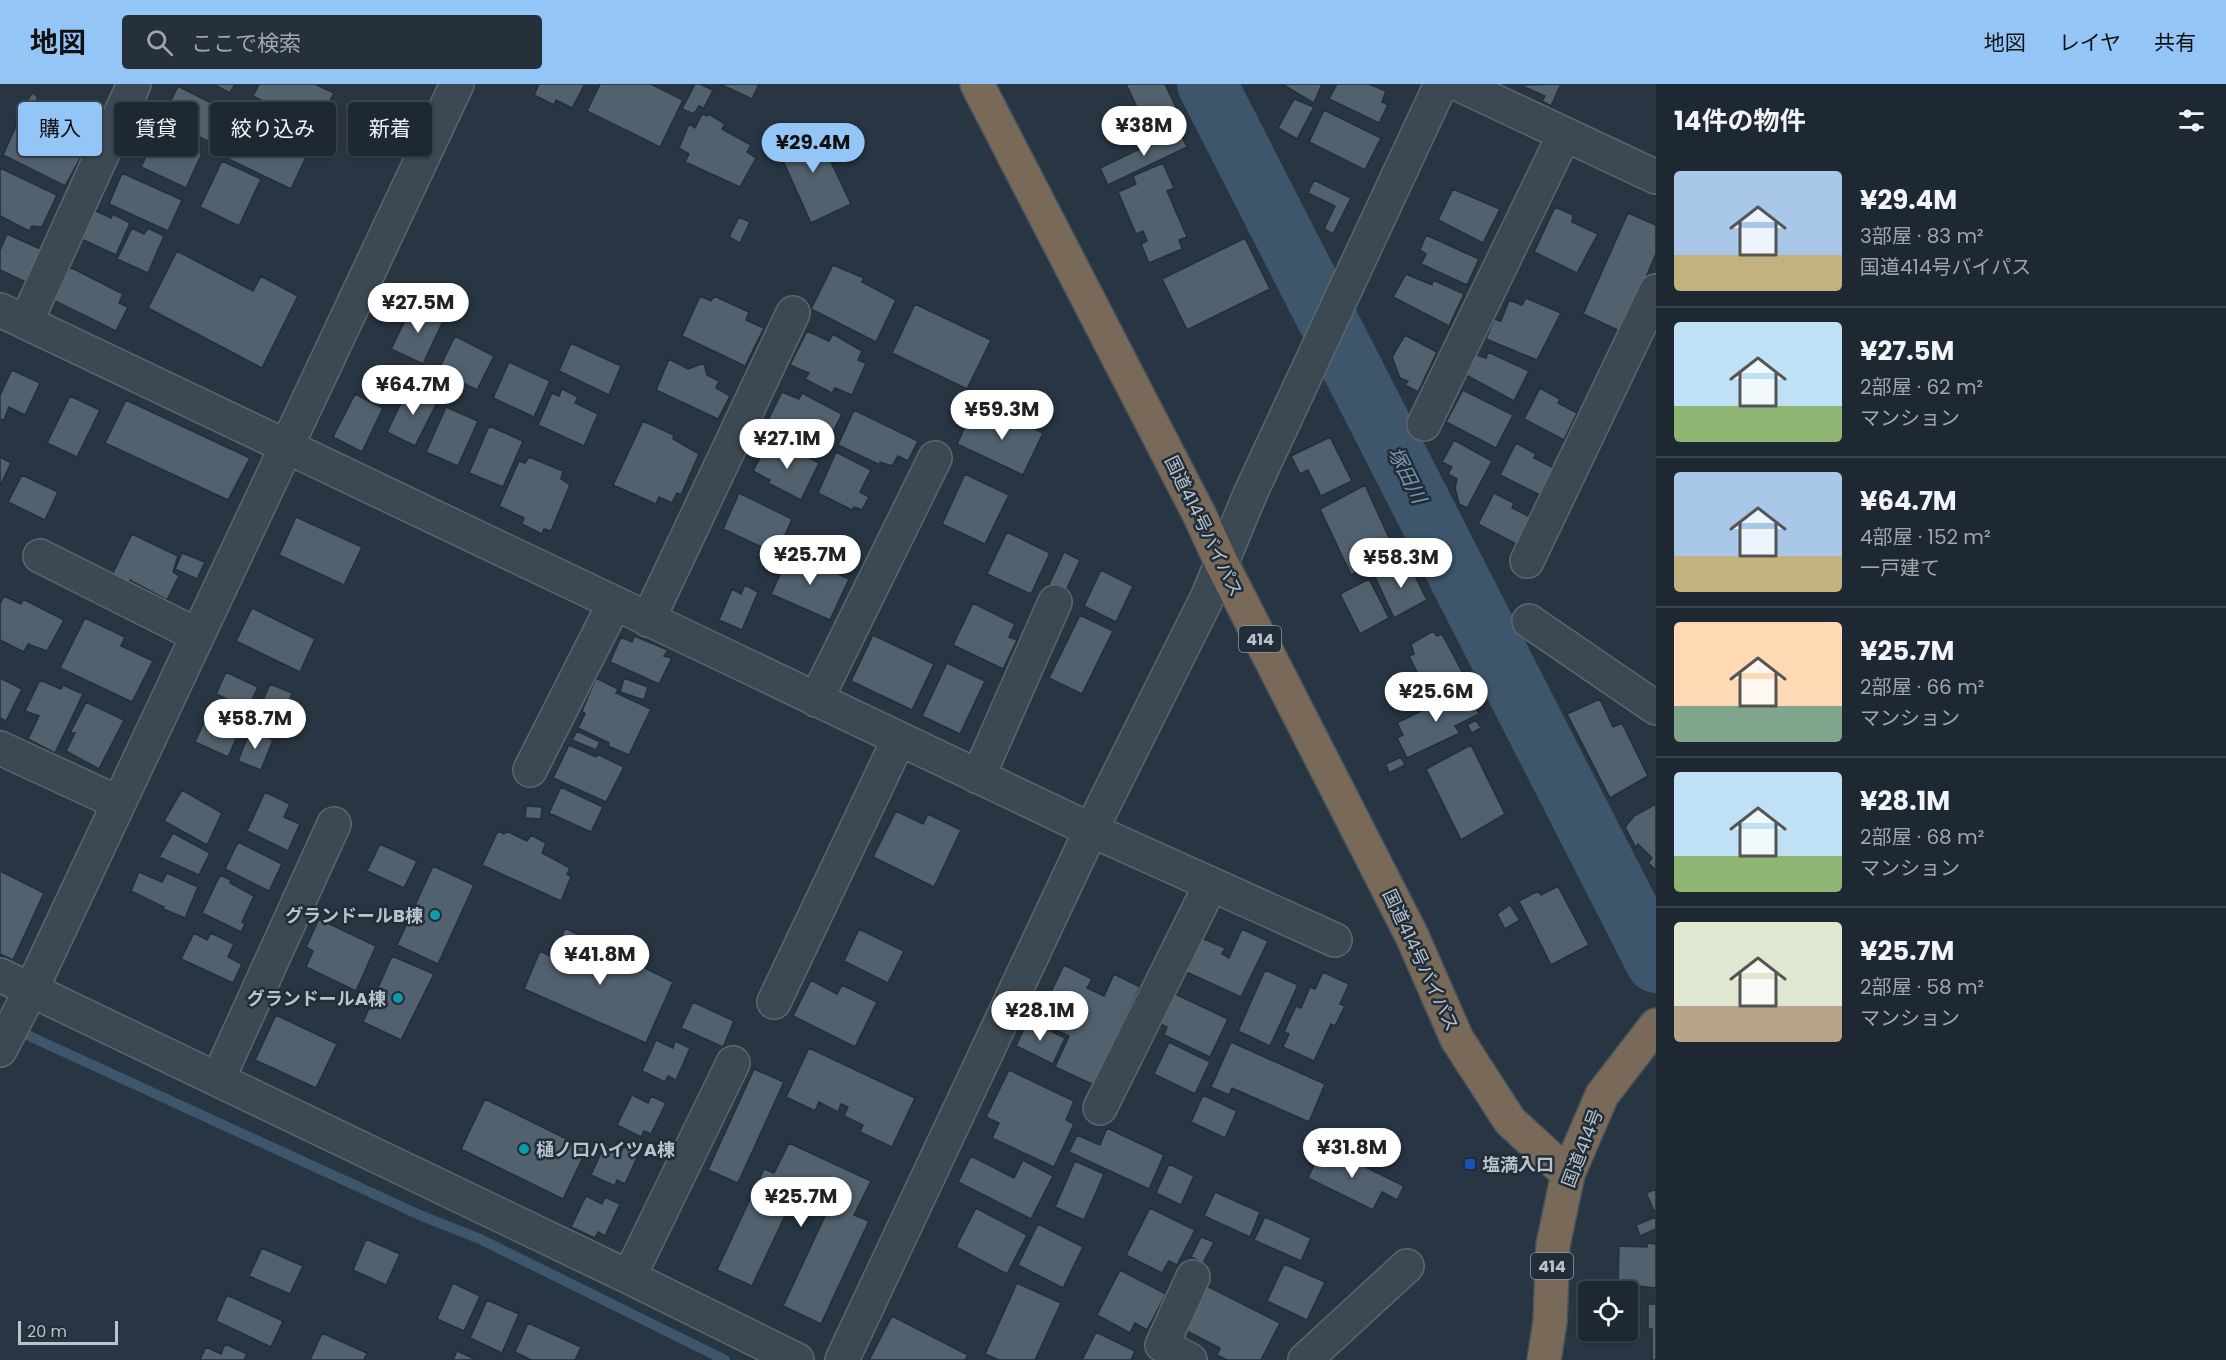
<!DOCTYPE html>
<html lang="ja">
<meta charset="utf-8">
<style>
body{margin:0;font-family:Poppins,"Noto Sans JP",sans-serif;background:#26303a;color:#f1f3f6;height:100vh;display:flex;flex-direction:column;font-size:22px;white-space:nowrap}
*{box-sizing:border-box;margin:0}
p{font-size:20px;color:#a1a6ac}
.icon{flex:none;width:33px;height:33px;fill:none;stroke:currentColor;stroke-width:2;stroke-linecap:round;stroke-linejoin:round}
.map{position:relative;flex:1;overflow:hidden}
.panel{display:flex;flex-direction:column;background:#1e2832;width:570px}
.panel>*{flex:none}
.guide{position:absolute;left:18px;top:18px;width:570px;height:54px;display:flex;gap:12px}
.fabs{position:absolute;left:1578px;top:1197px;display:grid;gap:12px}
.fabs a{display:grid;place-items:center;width:60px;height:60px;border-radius:6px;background:#1e2832;box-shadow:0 2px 4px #0004,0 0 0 2px #3c444d;font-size:30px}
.scale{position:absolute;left:18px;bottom:15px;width:100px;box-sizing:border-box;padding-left:6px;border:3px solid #b9c3cc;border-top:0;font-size:16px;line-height:21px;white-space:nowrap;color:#b9c3cc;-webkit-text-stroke:4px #212d38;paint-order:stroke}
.price{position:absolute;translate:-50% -51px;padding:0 14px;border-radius:21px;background:#fff;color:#222;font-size:20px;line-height:39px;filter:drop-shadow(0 2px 3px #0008)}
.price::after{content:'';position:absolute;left:50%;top:36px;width:18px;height:14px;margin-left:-9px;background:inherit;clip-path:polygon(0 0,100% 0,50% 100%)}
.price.active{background:#94c5f7;color:#111}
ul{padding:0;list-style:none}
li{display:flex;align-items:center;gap:18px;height:150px;padding:0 18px}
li+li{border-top:2px solid #3c444d}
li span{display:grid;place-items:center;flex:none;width:168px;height:120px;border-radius:6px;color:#555}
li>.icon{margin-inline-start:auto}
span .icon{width:72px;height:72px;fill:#fffc;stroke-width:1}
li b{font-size:26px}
h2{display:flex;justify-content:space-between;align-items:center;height:72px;padding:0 18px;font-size:26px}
.pill{padding:0 21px;border-radius:6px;background:#1e2832;box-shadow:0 2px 4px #0004,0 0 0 2px #3c444d;font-size:21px;line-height:54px}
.pill.active{background:#94c5f7;color:#111}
header{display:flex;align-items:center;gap:36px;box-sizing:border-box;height:84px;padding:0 30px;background:#94c5f7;color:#111}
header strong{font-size:28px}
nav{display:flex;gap:33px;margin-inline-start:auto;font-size:21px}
.search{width:420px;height:54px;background:#26303a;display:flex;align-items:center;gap:15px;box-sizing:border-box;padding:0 21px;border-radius:6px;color:#a1a6ac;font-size:22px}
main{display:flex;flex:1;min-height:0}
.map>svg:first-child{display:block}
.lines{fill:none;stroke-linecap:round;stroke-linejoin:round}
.stream{stroke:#3e566b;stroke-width:10}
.river{stroke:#3e566b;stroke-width:60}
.building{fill:#51616e;stroke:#232f3a;stroke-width:1.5}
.minor-casing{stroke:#5a6670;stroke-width:36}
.highway-casing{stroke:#47535d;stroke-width:36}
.minor{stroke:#3c4852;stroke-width:33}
.highway{stroke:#786959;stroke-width:33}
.culture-dot{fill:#0f9aa8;stroke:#212d38;stroke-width:2}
.transit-dot{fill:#1a4fb4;stroke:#212d38;stroke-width:2}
.labels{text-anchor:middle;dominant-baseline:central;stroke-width:5;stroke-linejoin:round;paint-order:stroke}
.shield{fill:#212d38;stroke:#8b96a0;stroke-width:1.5}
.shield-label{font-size:16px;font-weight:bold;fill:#b9c3cc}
.street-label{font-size:18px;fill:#b9c3cc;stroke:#212d38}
.poi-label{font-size:18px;font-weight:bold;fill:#b9c3cc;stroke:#212d38;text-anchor:end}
.water-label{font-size:20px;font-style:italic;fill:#7a96ae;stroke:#212d38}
</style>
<header>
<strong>地図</strong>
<div class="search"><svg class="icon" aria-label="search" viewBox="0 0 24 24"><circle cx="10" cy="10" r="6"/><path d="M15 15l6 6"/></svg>ここで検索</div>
<nav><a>地図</a><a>レイヤ</a><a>共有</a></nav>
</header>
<main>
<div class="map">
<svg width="1656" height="1276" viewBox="0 0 1656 1276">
<rect width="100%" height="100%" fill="#283643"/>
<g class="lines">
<path class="stream" d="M14 945 422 1132 480 1155 725 1276"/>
<path class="river" d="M1207 0 1656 879"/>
</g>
<path class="building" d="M213 0H235L230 9Z
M259 0H315L334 9 314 47 267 25 270 21 253 12Z
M539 0H585L572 24 556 16 554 21 534 11Z
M600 0H651L683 16 660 63 587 27Z
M695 0H700L713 6 704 24 699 22 694 30 682 25Z
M720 0H759L752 15Z
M1126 0H1165L1181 34 1149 49Z
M1282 0H1322L1314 19Z
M1337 0H1369L1386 7 1382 18 1388 21 1379 39 1329 15Z
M1561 0 1551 22 1542 17 1545 12 1520 1Z
M178 2 225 26 210 58 162 35Z
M32 9 38 13 32 24 25 20Z
M1294 15 1314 23 1297 55 1278 44Z
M238 21 314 56 291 105 216 69Z
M28 24 47 34 42 43 58 50 57 55 66 59 64 66 81 73 65 102 3 71 21 31 24 32Z
M1324 26 1381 54 1365 86 1309 58Z
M702 30 707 32 709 30 725 40 722 45 751 61 747 68 756 74 740 103 685 78 689 70 679 64 689 40 695 44Z
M813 40 851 120 811 139 775 59Z
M159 46 202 69 186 104 141 83Z
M1179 46 1187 63 1108 101 1100 84Z
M222 77 261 95 239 142 200 123Z
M1163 79 1174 104 1167 107 1187 153 1179 156 1182 165 1149 179 1141 160 1147 157 1143 147 1136 150 1118 108 1136 100 1133 92Z
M0 84 57 111 42 143 32 142 29 147 0 132Z
M122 89 182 116 168 147 109 120Z
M1314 96 1351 114 1333 150 1324 145 1335 122 1308 109Z
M1453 105 1500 125 1483 159 1438 136Z
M1555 123 1573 131 1572 138 1598 150 1577 189 1534 168Z
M94 126 111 134 113 130 130 139 116 171 79 154Z
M1628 129 1656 141V170L1622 248 1583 230Z
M739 133 750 138 740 159 729 153Z
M132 144 144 150 148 144 164 152 148 189 117 175Z
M7 150 45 167 30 200 0 186V166Z
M1426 151 1479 175 1467 201 1421 180 1426 170 1420 166Z
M1245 154 1270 205 1187 246 1162 195Z
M177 167 253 207 261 192 298 212 262 284 148 224Z
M833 181 864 194 862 198 896 216 876 258 811 225Z
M70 183 123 210 119 219 128 223 116 247 49 214 56 200 61 202Z
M1406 190 1432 201 1433 196 1464 210 1449 242 1393 213Z
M700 212 711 217 714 212 749 228 746 236 764 244 745 282 682 252Z
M1526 214 1561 229 1537 276 1486 255 1494 235 1501 237 1509 216 1522 221Z
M413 220 444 235 423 280 391 265Z
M915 220 991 256 967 305 892 269Z
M807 247 829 257 833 250 862 267 858 276 866 279 852 311 835 304 832 309 805 295 809 289 790 281Z
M1405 251 1437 268 1418 308 1405 301 1408 297 1400 294 1392 273Z
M455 252 494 272 477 306 438 287Z
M571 259 621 282 609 311 559 287Z
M1488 268 1529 287 1514 317 1466 291 1474 270 1486 274Z
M669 275 688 285 704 279 707 291 719 297 716 304 730 312 718 335 656 306Z
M509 278 550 297 534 333 493 314Z
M12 286 40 299 25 331 9 323 4 336 0 335V311Z
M423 304 440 313 415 362 387 348 408 305 419 311Z
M1540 304 1560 315 1558 319 1577 329 1564 356 1524 335Z
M562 305 578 313 575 319 598 330 584 362 538 341 552 309 559 312Z
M1463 306 1513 331 1496 364 1446 338Z
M782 308 799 315 802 309 842 330 823 367 766 340Z
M355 310 383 324 362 368 333 353Z
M70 312 100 326 77 373 47 359Z
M126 316 250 374 228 416 105 359Z
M446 323 478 337 458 382 426 368Z
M992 325 1043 349 1023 391 957 360 970 332 985 340Z
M854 326 918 357 908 377 898 372 892 382 880 378V381L838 361Z
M643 337 674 351 673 355 699 370 681 411 677 409 672 419 659 413 656 420 613 401Z
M489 342 523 357 503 403 469 389Z
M1330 353 1352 397 1321 412 1308 386 1300 390 1291 372Z
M1454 356 1492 377 1467 424 1459 420 1455 404 1457 395 1448 390 1452 383 1442 378Z
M768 359 780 366 783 360 819 379 801 416 768 399 770 396 753 387Z
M1516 359 1536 370 1534 374 1554 384 1540 411 1500 391Z
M836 368 871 386 860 408 869 413 862 426 854 423 852 426 818 409Z
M0 373 11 379 0 402Z
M529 373 563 387 561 395 570 401 551 447 544 445 542 450 522 440 524 434 499 422 519 377 525 379Z
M965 390 1009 411 985 460 942 440Z
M22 391 58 408 45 436 8 418Z
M1365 401 1396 469 1351 491 1320 425Z
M739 409 792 435 777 470 723 445Z
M1494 409 1514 419 1512 424 1532 434 1518 461 1478 440Z
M296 433 362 463 344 501 279 471Z
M1007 448 1050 469 1031 510 987 490Z
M132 450 178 472 173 488 179 492 167 516 130 496 129 500 112 491Z
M791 467 849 495 830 536 771 510Z
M1064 468 1080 476 1063 513 1047 505Z
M182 469 205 478 197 495 175 485Z
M1408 478 1427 516 1394 534 1375 493Z
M1101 486 1133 502 1116 538 1084 522Z
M1369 495 1389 534 1360 550 1340 510Z
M745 501 758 508 742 546 719 536 732 505 741 510Z
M4 512 21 520 23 515 64 536 47 567 28 560 24 568 0 556V520Z
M973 519 1015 540 1009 553 1017 556 1003 585 953 561Z
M252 524 315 555 300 588 236 557Z
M1080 531 1113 547 1082 610 1049 594Z
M85 534 125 553 121 562 153 577 132 618 60 584Z
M1433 547 1437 552 1442 550 1466 595 1430 614 1409 572 1414 570 1411 560Z
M873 551 934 580 912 626 851 597Z
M634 552 668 566 664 572 672 574 659 600 610 578 621 553 632 558Z
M947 579 985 597 960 650 922 632Z
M226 588 258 603 248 625 216 610Z
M0 594 22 605 6 637 0 634Z
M596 594 618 605 616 609 651 625 629 671 608 662 609 659 578 644 585 630 582 627Z
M624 594 648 603 644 616 620 608Z
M40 596 61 605 63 601 83 610 55 669 28 655 39 632 25 627Z
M270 600 292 609 280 640 257 630Z
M1467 604 1479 630 1455 642 1460 649 1407 674 1397 654 1403 651 1397 639Z
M1600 615 1613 643 1622 639 1648 692 1610 714 1567 630Z
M86 618 124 636 99 685 66 667 75 649H70Z
M205 636 238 651 228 673 195 658Z
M1476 636 1481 644 1472 649 1467 641Z
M250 647 273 656 261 686 238 677Z
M577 647 600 658 596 666 572 656Z
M569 661 596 673 597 670 624 683 606 718 553 694Z
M1471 661 1505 730 1461 756 1426 685Z
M1401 673 1405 681 1389 689 1386 680Z
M561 703 603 723 591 748 549 729Z
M182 706 222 729 207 761 164 737Z
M265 708 290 720 284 733 300 740 288 767 247 747Z
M1656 720V786L1648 779 1652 774 1638 760 1636 764 1625 743 1634 732Z
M526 722 542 723 541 735 525 734Z
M896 727 923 740 928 730 961 746 934 803 873 773Z
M498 747 504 750 506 747 527 757 531 751 546 759 542 769 570 784 567 790 571 793 561 817 482 781Z
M173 749 210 769 199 791 159 773Z
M238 758 282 780 269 807 225 785Z
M380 760 417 777 404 804 367 787Z
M433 782 474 801 438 880 397 861Z
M0 787 44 809 13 876 0 870Z
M139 788 162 798 167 789 198 803 185 834 163 825 164 823 131 807Z
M220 791 231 796 230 799 254 812 242 838 245 840 241 848 202 829Z
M1558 802 1589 861 1551 881 1519 817 1538 807 1541 811Z
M1510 821 1520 836 1505 845 1497 830Z
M319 835 376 862 356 907 306 883 313 867 306 863Z
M565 844 673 898 646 959 524 905 540 867 554 874Z
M859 845 904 867 888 899 844 877Z
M1242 845 1268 857 1241 913 1182 886 1197 852 1225 864 1222 870 1229 874Z
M194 849 207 856 211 849 234 860 228 873 242 880 233 899 181 875Z
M392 872 434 890 401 956 363 938Z
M1064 881 1092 895 1087 904 1104 912 1114 890 1140 903 1094 1001 1055 983 1069 952 1037 937Z
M1265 886 1298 901 1270 962 1238 947Z
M1323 888 1349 900 1340 920 1345 922 1335 942 1331 940 1314 977 1283 963 1289 950 1284 948 1296 922 1301 924 1310 903 1315 905Z
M811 896 837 910 842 901 877 918 855 963 793 932Z
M1171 908 1228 935 1210 973 1164 951 1167 943 1157 938Z
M693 918 734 937 723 963 681 944Z
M276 931 337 960 316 1004 255 976Z
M1028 936 1065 954 1053 980 1016 962Z
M656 956 673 964 675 957 690 964 676 996 668 992 665 998 642 987Z
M1169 958 1210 978 1195 1010 1154 990Z
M1231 958 1325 1000 1309 1038 1232 1004 1229 1011 1211 1003Z
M809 964 915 1014 892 1063 860 1048 863 1041 844 1032 848 1023 841 1020 838 1028 819 1018 815 1027 786 1013Z
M754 985 784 998 738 1099 708 1086Z
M1009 986 1074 1017 1066 1036 1074 1040 1054 1083 992 1054 999 1039 986 1033Z
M632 1011 648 1019 651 1012 666 1019 651 1050 644 1047 641 1053 617 1041Z
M1203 1011 1237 1027 1225 1054 1191 1038Z
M485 1015 587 1065 563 1115 461 1065Z
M1107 1044 1164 1071 1149 1105 1069 1068 1077 1051 1100 1061Z
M789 1059 871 1097 854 1131 869 1137 821 1240 783 1222 831 1119 798 1104 752 1202 717 1186 764 1085 774 1089Z
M605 1060 621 1068 624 1062 639 1069 625 1100 617 1096 615 1102 591 1091Z
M1323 1062 1404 1102 1397 1116 1382 1108 1373 1126 1308 1094Z
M971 1072 1014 1094 1023 1076 1053 1092 1031 1135 958 1098Z
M1075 1077 1104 1090 1084 1136 1055 1123Z
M1169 1080 1194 1092 1181 1121 1156 1109Z
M1656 1105V1127H1654L1646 1109Z
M1215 1108 1260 1128 1250 1153 1204 1132Z
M586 1112 602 1120 605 1113 620 1120 605 1152 598 1148 595 1154 571 1143Z
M976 1124 1027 1151 1007 1190 956 1163Z
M1150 1124 1195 1146 1177 1181 1169 1177 1162 1189 1126 1171Z
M1265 1133 1311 1154 1301 1177 1254 1156Z
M1656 1133V1145L1640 1152 1636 1141Z
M1038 1140 1083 1163 1063 1204 1018 1181Z
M1201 1153 1214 1158 1203 1179 1191 1173Z
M366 1155 400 1170 386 1201 353 1186Z
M1647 1159 1656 1160V1204L1618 1200 1619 1162 1647 1163Z
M262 1164 303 1182 290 1210 249 1192Z
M1284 1180 1325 1198 1307 1236 1267 1217Z
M1120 1186 1166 1210 1147 1246 1135 1239 1130 1249 1097 1231Z
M453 1199 480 1212 464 1247 437 1235Z
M1017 1199 1061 1219 1035 1276H999L985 1270Z
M1203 1200 1280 1239 1261 1276H1227L1217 1271 1220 1264 1181 1244Z
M227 1211 283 1237 271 1263 216 1237Z
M487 1216 519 1230 502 1269 470 1254Z
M1648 1220H1656V1276H1652V1245H1648Z
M892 1232 968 1271 965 1276H869Z
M528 1239 581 1263 575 1276H531L515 1268Z
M1096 1248 1135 1267 1131 1276H1082Z
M322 1249 367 1269 364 1276H310Z
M225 1260 247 1270 244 1276H200L206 1263 221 1270Z
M457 1267 477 1276H453Z"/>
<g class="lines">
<defs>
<path id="minor" d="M1458 0 1656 93
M0 226 1091 746 1335 856
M26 238 134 0
M1424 340 1564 51
M40 472 197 551
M1527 477 1656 207
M648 536 793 229
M1529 537 1656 624
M816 616 935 374
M0 664 119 719
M530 686 614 520
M978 693 1055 518
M0 891 629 1193 797 1276
M774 918 899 655
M0 966 31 906 457 0
M218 995 334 740
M1100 1024 1211 800
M629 1193 733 979
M842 1276 1091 746 1207 514 1251 408 1441 0
M1190 1276 1162 1261 1193 1193
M1305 1276 1407 1182"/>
<path id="highway" d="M977 0 1199 430 1222 480 1412 852 1457 955 1510 1037 1568 1090
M1544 1276 1550 1238 1553 1161 1568 1090 1602 1011 1656 941"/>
</defs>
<use href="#minor" class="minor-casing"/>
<use href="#highway" class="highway-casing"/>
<use href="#minor" class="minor"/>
<use href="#highway" class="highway"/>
</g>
<g class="culture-dot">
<circle cx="435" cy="831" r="6"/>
<circle cx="398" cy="914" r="6"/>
<circle cx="524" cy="1065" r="6"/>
</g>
<rect class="transit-dot" x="1464" y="1074" width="12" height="12" rx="3"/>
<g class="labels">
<g class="shield">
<rect x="1239" y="542" width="42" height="26" rx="4.5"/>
<rect x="1531" y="1169" width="42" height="26" rx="4.5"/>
</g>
<g class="shield-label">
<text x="1260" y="555">414</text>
<text x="1552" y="1182">414</text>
</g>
<g class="street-label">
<text transform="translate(1204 442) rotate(64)">国道414号バイパス</text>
<text transform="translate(1421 876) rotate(65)">国道414号バイパス</text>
<text transform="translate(1582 1064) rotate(-69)">国道414号</text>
</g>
<g class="poi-label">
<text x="423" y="831">グランドールB棟</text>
<text x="386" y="914">グランドールA棟</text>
<text x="536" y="1065" text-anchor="start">樋ノ口ハイツA棟</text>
<text x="1482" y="1080" text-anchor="start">塩満入口</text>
</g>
<g class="water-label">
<text transform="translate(1407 391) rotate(63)">塚田川</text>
</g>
</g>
</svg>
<div class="fabs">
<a><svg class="icon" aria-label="locate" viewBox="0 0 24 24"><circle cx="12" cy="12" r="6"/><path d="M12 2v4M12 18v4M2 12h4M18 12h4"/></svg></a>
</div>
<div class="scale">20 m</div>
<b class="price" style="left:1144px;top:73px">¥38M</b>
<b class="price active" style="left:813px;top:90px">¥29.4M</b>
<b class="price" style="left:418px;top:250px">¥27.5M</b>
<b class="price" style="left:413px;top:332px">¥64.7M</b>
<b class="price" style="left:1002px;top:357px">¥59.3M</b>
<b class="price" style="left:787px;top:386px">¥27.1M</b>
<b class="price" style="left:810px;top:502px">¥25.7M</b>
<b class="price" style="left:1401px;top:505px">¥58.3M</b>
<b class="price" style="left:1436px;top:639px">¥25.6M</b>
<b class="price" style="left:255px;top:666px">¥58.7M</b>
<b class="price" style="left:600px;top:902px">¥41.8M</b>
<b class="price" style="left:1040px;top:958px">¥28.1M</b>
<b class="price" style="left:1352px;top:1095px">¥31.8M</b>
<b class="price" style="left:801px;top:1144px">¥25.7M</b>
<div class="guide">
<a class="pill active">購入</a>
<a class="pill">賃貸</a>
<a class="pill">絞り込み</a>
<a class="pill">新着</a>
</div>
</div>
<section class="panel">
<h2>14件の物件<svg class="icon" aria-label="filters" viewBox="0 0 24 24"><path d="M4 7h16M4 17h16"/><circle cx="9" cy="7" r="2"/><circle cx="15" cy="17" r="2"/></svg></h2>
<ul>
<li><span style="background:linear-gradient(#a9c7e8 70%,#c2b280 0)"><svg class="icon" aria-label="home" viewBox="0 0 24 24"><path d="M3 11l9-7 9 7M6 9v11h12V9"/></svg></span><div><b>¥29.4M</b><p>3部屋 · 83 m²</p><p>国道414号バイパス</p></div></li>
<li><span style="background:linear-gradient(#bfe0f5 70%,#8fb573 0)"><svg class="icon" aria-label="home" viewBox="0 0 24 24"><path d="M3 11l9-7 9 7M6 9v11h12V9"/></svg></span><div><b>¥27.5M</b><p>2部屋 · 62 m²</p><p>マンション</p></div></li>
<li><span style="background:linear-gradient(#a9c7e8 70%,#c2b280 0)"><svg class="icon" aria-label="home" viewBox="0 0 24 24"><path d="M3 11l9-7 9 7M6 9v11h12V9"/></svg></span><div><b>¥64.7M</b><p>4部屋 · 152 m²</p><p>一戸建て</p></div></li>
<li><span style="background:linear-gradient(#ffd9b3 70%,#7fa58c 0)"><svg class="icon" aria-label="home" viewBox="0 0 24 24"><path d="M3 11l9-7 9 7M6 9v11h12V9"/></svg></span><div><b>¥25.7M</b><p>2部屋 · 66 m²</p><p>マンション</p></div></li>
<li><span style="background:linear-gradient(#bfe0f5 70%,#8fb573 0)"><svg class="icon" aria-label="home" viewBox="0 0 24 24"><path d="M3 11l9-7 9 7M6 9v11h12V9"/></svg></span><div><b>¥28.1M</b><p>2部屋 · 68 m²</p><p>マンション</p></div></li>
<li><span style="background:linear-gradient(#dfe7d0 70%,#b9a48a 0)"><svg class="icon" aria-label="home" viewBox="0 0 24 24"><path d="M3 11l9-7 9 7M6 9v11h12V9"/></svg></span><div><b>¥25.7M</b><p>2部屋 · 58 m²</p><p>マンション</p></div></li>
</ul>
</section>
</main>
